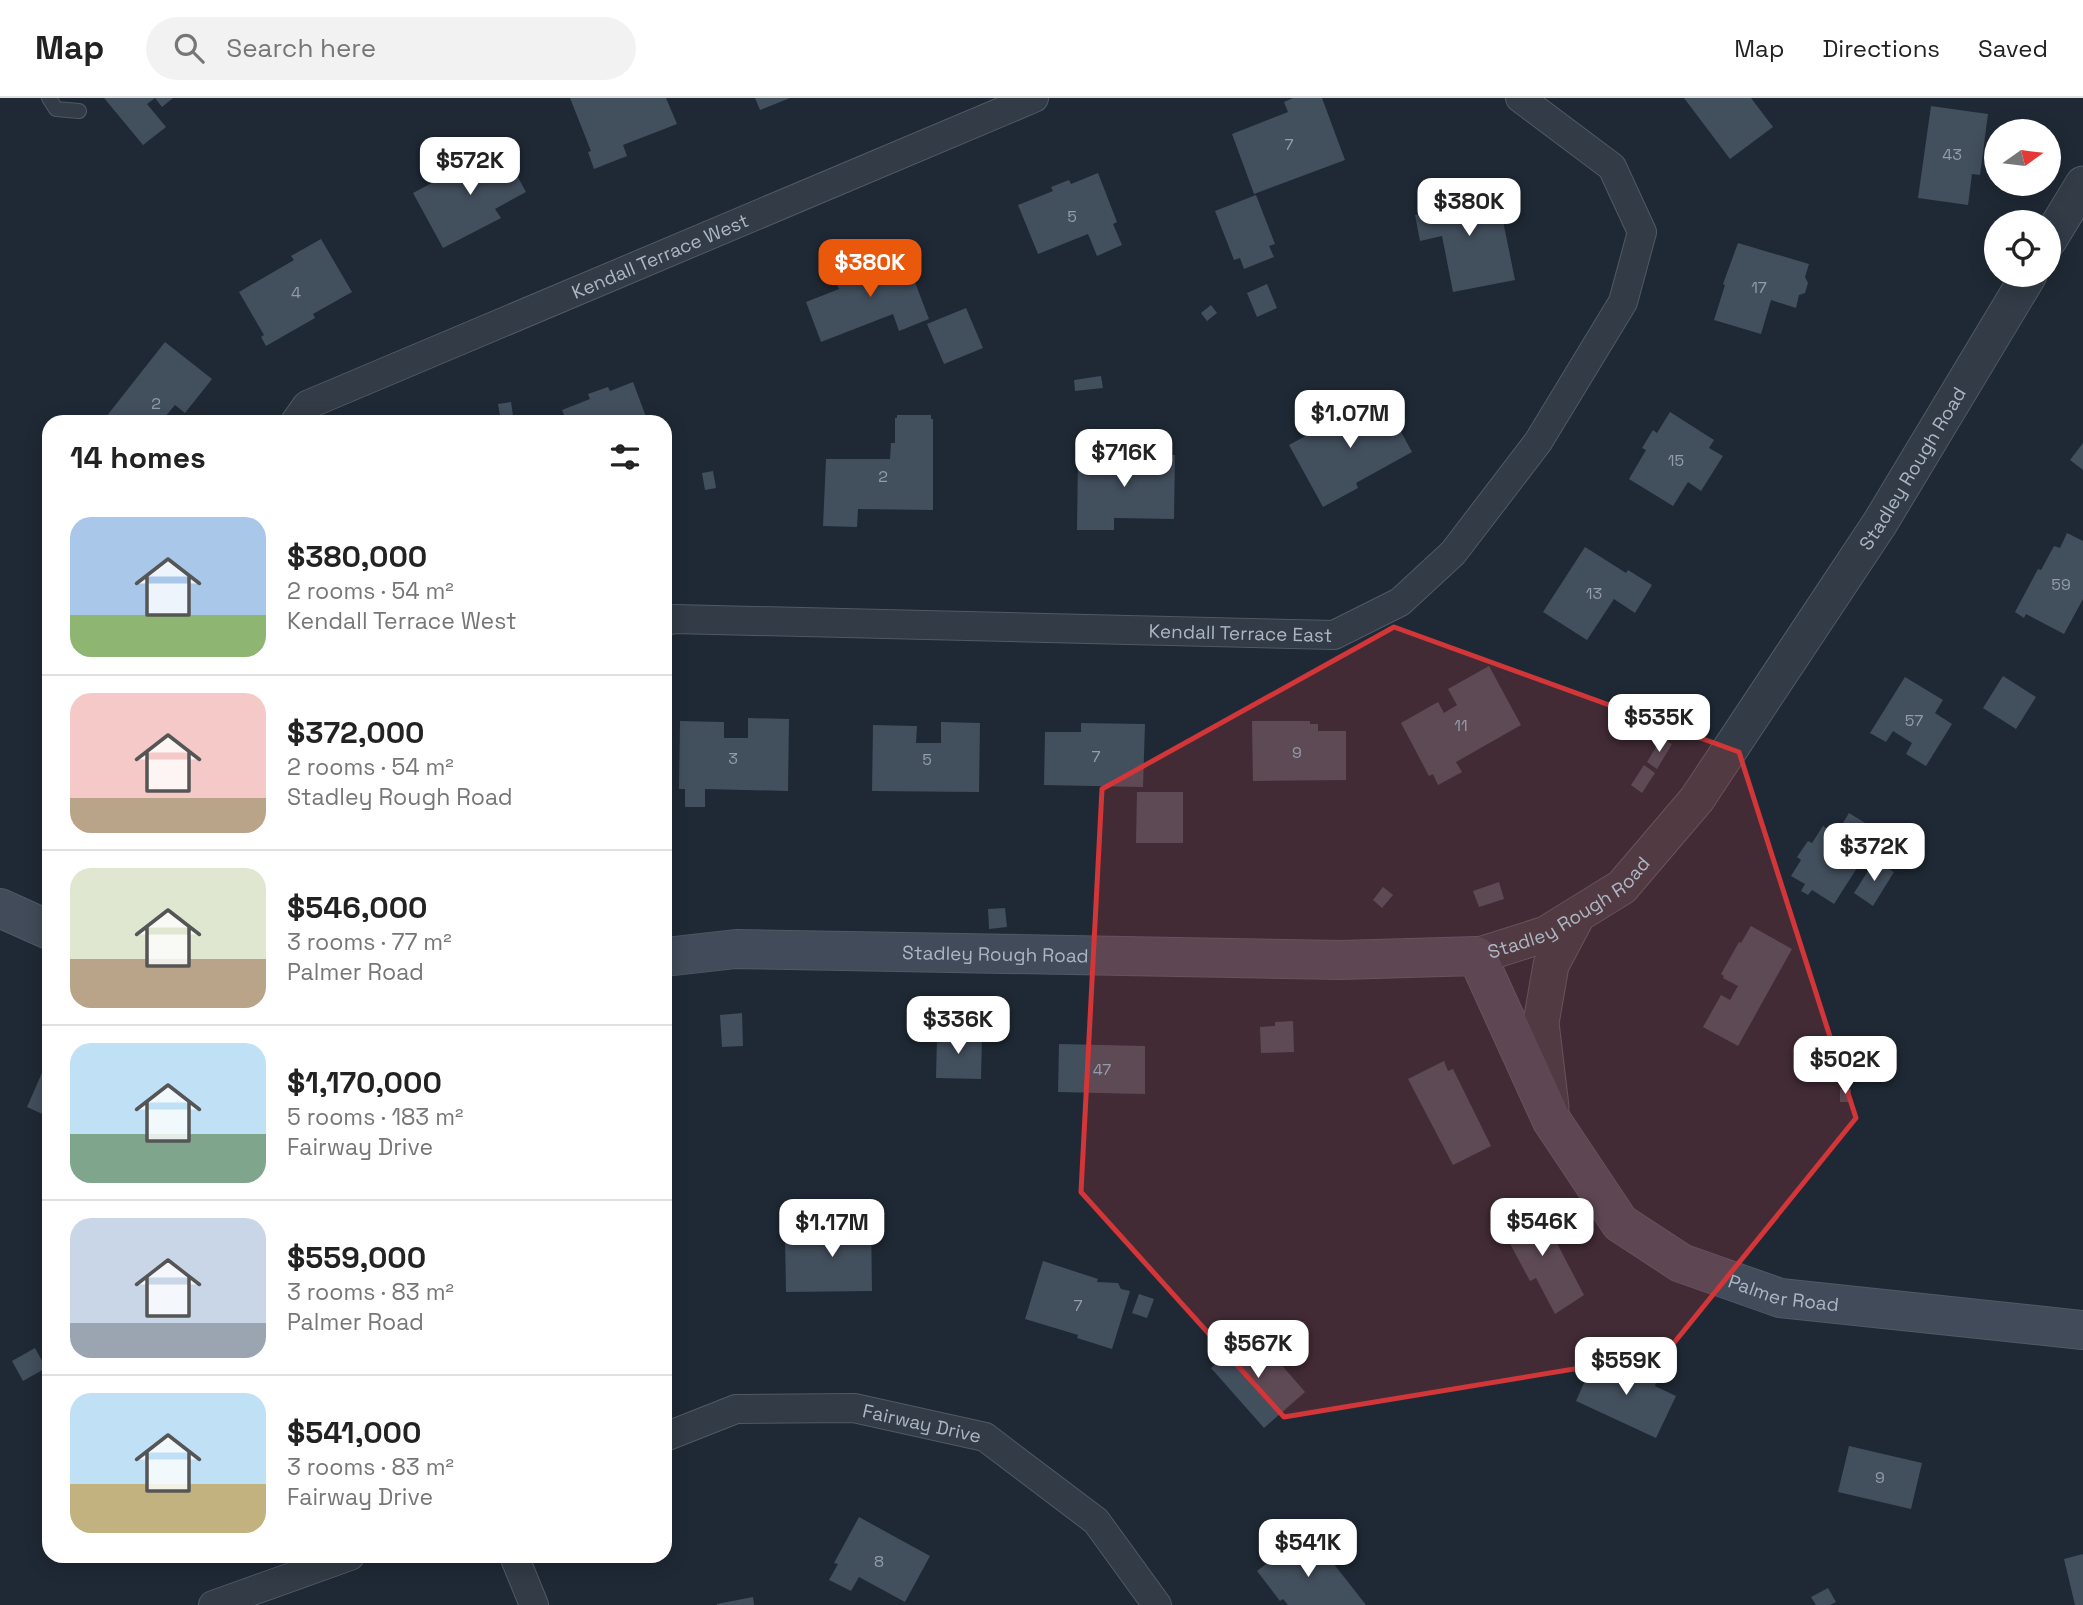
<!DOCTYPE html>
<meta charset="utf-8">
<style>
body{margin:0;font-family:"Space Grotesk",sans-serif;background:#f2f2f2;color:#222;height:100vh;display:flex;flex-direction:column;font-size:26px;white-space:nowrap}
*{box-sizing:border-box;margin:0}
p{font-size:23px;color:#767676}
.icon{flex:none;width:38px;height:38px;fill:none;stroke:currentColor;stroke-width:2;stroke-linecap:round;stroke-linejoin:round}
.map{position:relative;flex:1;overflow:hidden}
.sheet{position:absolute;left:42px;top:317px;width:630px;height:1148px;display:flex;flex-direction:column;background:#fff;border-radius:21px;box-shadow:0 4px 18px #0003}
.sheet>*{flex:none}
.needle{width:46px;rotate:76deg}
.tools{position:absolute;left:1984px;top:21px;display:grid;gap:14px}
.tools a{display:grid;place-items:center;width:77px;height:77px;border-radius:50%;background:#fff;box-shadow:0 4px 18px #0003;font-size:35px}
.price{position:absolute;translate:-50% -60px;padding:0 16px;border-radius:14px;background:#fff;color:#222;font-size:23px;line-height:46px;filter:drop-shadow(0 2px 4px #0008)}
.price::after{content:'';position:absolute;left:50%;top:42px;width:21px;height:16px;margin-left:-10px;background:inherit;clip-path:polygon(0 0,100% 0,50% 100%)}
.price.active{background:#ea580c;color:#fff}
ul{padding:0;list-style:none}
li{display:flex;align-items:center;gap:21px;height:175px;padding:0 28px}
li+li{border-top:2px solid #e0e0e0}
li span{display:grid;place-items:center;flex:none;width:196px;height:140px;border-radius:21px;color:#555}
li>.icon{margin-inline-start:auto}
span .icon{width:84px;height:84px;fill:#fffc;stroke-width:1}
li b{font-size:30px}
h2{display:flex;justify-content:space-between;align-items:center;height:84px;padding:0 28px;font-size:30px}
header{display:flex;align-items:center;gap:42px;box-sizing:border-box;height:98px;padding:0 35px;background:#fff;border-bottom:2px solid #e0e0e0}
header strong{font-size:33px}
nav{display:flex;gap:38px;margin-inline-start:auto;font-size:24px}
.search{width:490px;height:63px;background:#f2f2f2;display:flex;align-items:center;gap:18px;box-sizing:border-box;padding:0 24px;border-radius:38px;color:#767676;font-size:26px}
.map>svg:first-child{display:block}
.building{fill:#424f5d}
.lines{fill:none;stroke-linecap:round;stroke-linejoin:round}
.service-casing{stroke:#505964;stroke-width:16}
.minor-casing{stroke:#505964;stroke-width:30}
.tertiary-casing{stroke:#505964;stroke-width:37}
.secondary-casing{stroke:#505964;stroke-width:40}
.service{stroke:#323b46;stroke-width:14}
.minor{stroke:#323b46;stroke-width:28}
.tertiary{stroke:#323b46;stroke-width:35}
.secondary{stroke:#414b59;stroke-width:38}
.marked{fill:#d23638;fill-opacity:0.2;stroke:#d23638;stroke-width:5;stroke-linejoin:round}
.labels{text-anchor:middle;dominant-baseline:central;stroke-width:7;stroke-linejoin:round;paint-order:stroke}
.number-label{font-size:16px;fill:#929caa}
.street-label{font-size:19px;fill:#acb6c3;stroke:#18202a}
</style>
<header>
<strong>Map</strong>
<div class="search"><svg class="icon" aria-label="search" viewBox="0 0 24 24"><circle cx="10" cy="10" r="6"/><path d="M15 15l6 6"/></svg>Search here</div>
<nav><a>Map</a><a>Directions</a><a>Saved</a></nav>
</header>
<div class="map">
<svg width="2083" height="1507" viewBox="0 0 2083 1507">
<rect width="100%" height="100%" fill="#1f2935"/>
<path class="building" d="M104 0H173L162 9 155 0 147 6 166 29 143 47Z
M570 0H666L677 26 623 47 627 58 594 71 588 54 591 53Z
M755 0H790L760 12Z
M1293 0H1322L1345 62 1254 96 1232 36 1288 14 1284 4Z
M1684 0H1751L1773 29 1730 61Z
M1931 8 1988 16 1980 77 1972 76 1968 107 1918 100Z
M501 48 526 94 495 111 501 120 443 150 413 95Z
M1098 75 1117 124 1113 126 1122 147 1097 158 1088 136 1038 156 1018 107 1053 93 1051 89 1069 82 1071 86Z
M1485 86 1492 120 1502 118 1515 182 1453 194 1442 138 1420 143 1415 117 1437 113 1433 97Z
M1256 97 1275 146 1269 148 1274 159 1244 171 1240 160 1234 162 1215 113Z
M321 141 352 194 313 216 315 220 266 248 261 239 264 237 239 194 294 162 291 158Z
M1738 145 1809 166 1805 179 1808 185 1805 195 1799 197 1796 210 1771 202 1761 236 1714 222 1725 187 1723 186Z
M907 152 912 165 908 166 929 221 899 233 893 216 821 244 806 204 839 191 836 185 858 177 857 172Z
M1267 186 1277 210 1257 219 1247 195Z
M1211 207 1217 215 1207 223 1201 215Z
M966 210 983 250 944 266 927 226Z
M165 244 212 281 185 315 175 307 165 319 171 324H102Z
M1101 278 1103 290 1075 293 1074 282Z
M633 284 648 324H567L562 312 590 301 588 296 608 289 610 293Z
M1381 297 1412 354 1356 385 1358 390 1323 409 1289 347Z
M511 304 514 324H501L498 306Z
M1670 314 1714 342 1709 350 1723 358 1701 393 1688 384 1673 408 1629 381 1646 352 1642 350 1653 332 1657 335Z
M897 317H931V321H933V412L858 411 857 429 823 428 826 361H890L891 345H895V320H897Z
M2083 345V372L2070 362Z
M1078 356 1175 357 1174 421 1114 420V432H1077Z
M713 373 716 390 705 392 702 375Z
M2067 435 2083 443V501L2064 536 2026 516 2024 520 2015 514 2038 471 2041 472 2054 448 2060 450Z
M1585 449 1626 475 1628 472 1652 487 1635 515 1614 501 1587 542 1543 514Z
M1489 568 1521 627 1456 664 1462 674 1438 687 1433 676 1429 678 1401 625 1438 604 1444 615 1457 607 1448 591Z
M2003 578 2036 599 2016 631 1983 610Z
M1905 579 1943 602 1935 615 1952 626 1926 668 1906 656 1912 645 1893 633 1886 644 1870 635Z
M748 620 789 621 788 693 705 691V709H685V691H679L680 623 724 624V640H748Z
M1252 623H1310V626H1318V633H1346V682L1253 683Z
M941 624 980 625 979 694 872 693 873 627 917 628 916 645H941Z
M1081 625 1145 626 1143 689 1044 687 1045 634H1081Z
M1665 642 1672 646 1657 671 1647 664 1659 644 1662 647Z
M1644 667 1655 675 1642 695 1631 687Z
M1137 694H1183V745H1136Z
M1849 715 1880 734 1834 806 1812 792 1808 797 1801 793 1805 786 1791 778 1801 762 1797 759 1808 743 1812 745 1823 728 1836 736Z
M1875 762 1894 774 1873 808 1854 795Z
M1499 784 1504 801 1479 809 1473 793Z
M1383 789 1393 797 1382 810 1373 802Z
M1005 810 1007 829 989 831 988 811Z
M1751 828 1792 851 1738 948 1703 929 1721 897 1730 902 1738 888 1723 880 1724 878 1721 876 1739 844 1741 845Z
M742 915 743 948 722 949 720 917Z
M1293 923 1294 954 1261 955 1260 929 1275 928V924Z
M942 931H955V938L982 939 981 981 936 980 937 938 942 937Z
M1059 946 1145 948V996L1058 994Z
M1444 963 1448 973 1453 971 1491 1048 1453 1067 1408 981Z
M45 968 49 970V1019L27 1009Z
M1840 991H1851V1004H1840Z
M1537 1107 1584 1197 1555 1216 1536 1180 1530 1183 1500 1127Z
M837 1118H871L872 1193 786 1194 785 1139H836Z
M1043 1163 1098 1181 1097 1184 1118 1185 1121 1191 1130 1193 1112 1251 1077 1240 1078 1237 1025 1221Z
M1139 1196 1154 1201 1147 1220 1132 1215Z
M1253 1234 1305 1294 1264 1330 1211 1270Z
M35 1250 46 1270 23 1283 12 1263Z
M1596 1258 1616 1267 1617 1264 1640 1275 1638 1277 1656 1285 1655 1288 1676 1298 1656 1340 1576 1303Z
M1849 1348 1922 1365 1911 1411 1838 1394Z
M859 1419 930 1458 905 1504 859 1479 851 1493 829 1482 838 1466 834 1465Z
M1296 1443 1307 1457 1319 1447 1366 1507H1288L1283 1501 1280 1503 1257 1473Z
M2083 1456V1507H2075L2064 1461Z
M1828 1490 1836 1504 1830 1507H1816L1811 1499Z
M753 1499 754 1507H717V1506Z"/>
<g class="lines">
<defs>
<path id="service" d="M49 0 56 11 79 13"/>
<g id="minor">
<path id="s1" d="M295 324 307 307 1034 0"/>
<path id="s2" d="M665 523 675 521 1334 537 1400 504 1453 455 1538 344 1623 204 1642 134 1612 69 1520 0"/>
<path id="s3" d="M665 1339 736 1311 854 1310 985 1339 1096 1423 1157 1507"/>
<path d="M514 1458 534 1507"/>
<path d="M213 1507 350 1458"/>
</g>
<g id="tertiary">
<path d="M2049 142 2083 86"/>
<path id="s4" d="M1477 858 1546 836 1622 789 1697 701 1880 425 2029 177"/>
<path d="M1551 1009 1541 925 1551 867 1577 818"/>
</g>
<g id="secondary">
<path d="M0 810 49 832"/>
<path id="s5" d="M665 859 736 851 1341 862 1477 858 1552 1023 1620 1125 1681 1165 1780 1200 2083 1232"/>
</g>
</defs>
<use href="#service" class="service-casing"/>
<use href="#minor" class="minor-casing"/>
<use href="#tertiary" class="tertiary-casing"/>
<use href="#secondary" class="secondary-casing"/>
<use href="#service" class="service"/>
<use href="#minor" class="minor"/>
<use href="#tertiary" class="tertiary"/>
<use href="#secondary" class="secondary"/>
</g>
<path class="marked" d="M1394 529 1739 654 1856 1020 1665 1256 1284 1319 1081 1094 1102 691Z"/>
<g class="labels">
<g class="number-label">
<text x="1289" y="46">7</text>
<text x="1952" y="56">43</text>
<text x="1072" y="118">5</text>
<text x="1759" y="189">17</text>
<text x="296" y="194">4</text>
<text x="156" y="305">2</text>
<text x="1676" y="362">15</text>
<text x="883" y="378">2</text>
<text x="2061" y="486">59</text>
<text x="1594" y="495">13</text>
<text x="1914" y="622">57</text>
<text x="1461" y="627">11</text>
<text x="1297" y="654">9</text>
<text x="1096" y="658">7</text>
<text x="733" y="660">3</text>
<text x="927" y="661">5</text>
<text x="1102" y="971">47</text>
<text x="1078" y="1207">7</text>
<text x="1880" y="1379">9</text>
<text x="879" y="1463">8</text>
</g>
<g class="street-label">
<text stroke="none"><textPath href="#s1" startOffset="404">Kendall Terrace West</textPath></text>
<text stroke="none"><textPath href="#s4" startOffset="672">Stadley Rough Road</textPath></text>
<text stroke="none"><textPath href="#s2" startOffset="576">Kendall Terrace East</textPath></text>
<text stroke="none"><textPath href="#s4" startOffset="105">Stadley Rough Road</textPath></text>
<text stroke="none"><textPath href="#s5" startOffset="331">Stadley Rough Road</textPath></text>
<text stroke="none"><textPath href="#s5" startOffset="1297">Palmer Road</textPath></text>
<text stroke="none"><textPath href="#s3" startOffset="264">Fairway Drive</textPath></text>
</g>
</g>
</svg>
<div class="tools">
<a><svg class="needle" viewBox="-14 -14 28 28"><path d="M0-13l5 13h-10z" fill="#e53935"/><path d="M0 13l5-13h-10z" fill="#767676"/></svg></a>
<a><svg class="icon" aria-label="locate" viewBox="0 0 24 24"><circle cx="12" cy="12" r="6"/><path d="M12 2v4M12 18v4M2 12h4M18 12h4"/></svg></a>
</div>
<b class="price" style="left:470px;top:99px">$572K</b>
<b class="price" style="left:1469px;top:140px">$380K</b>
<b class="price active" style="left:870px;top:201px">$380K</b>
<b class="price" style="left:1350px;top:352px">$1.07M</b>
<b class="price" style="left:1124px;top:391px">$716K</b>
<b class="price" style="left:1659px;top:656px">$535K</b>
<b class="price" style="left:1874px;top:785px">$372K</b>
<b class="price" style="left:958px;top:958px">$336K</b>
<b class="price" style="left:1845px;top:998px">$502K</b>
<b class="price" style="left:1542px;top:1160px">$546K</b>
<b class="price" style="left:832px;top:1161px">$1.17M</b>
<b class="price" style="left:1258px;top:1282px">$567K</b>
<b class="price" style="left:1626px;top:1299px">$559K</b>
<b class="price" style="left:1308px;top:1481px">$541K</b>
<section class="sheet">
<h2>14 homes<svg class="icon" aria-label="filters" viewBox="0 0 24 24"><path d="M4 7h16M4 17h16"/><circle cx="9" cy="7" r="2"/><circle cx="15" cy="17" r="2"/></svg></h2>
<ul>
<li><span style="background:linear-gradient(#a9c7e8 70%,#8fb573 0)"><svg class="icon" aria-label="home" viewBox="0 0 24 24"><path d="M3 11l9-7 9 7M6 9v11h12V9"/></svg></span><div><b>$380,000</b><p>2 rooms · 54 m²</p><p>Kendall Terrace West</p></div></li>
<li><span style="background:linear-gradient(#f6c9c9 75%,#b9a48a 0)"><svg class="icon" aria-label="home" viewBox="0 0 24 24"><path d="M3 11l9-7 9 7M6 9v11h12V9"/></svg></span><div><b>$372,000</b><p>2 rooms · 54 m²</p><p>Stadley Rough Road</p></div></li>
<li><span style="background:linear-gradient(#dfe7d0 65%,#b9a48a 0)"><svg class="icon" aria-label="home" viewBox="0 0 24 24"><path d="M3 11l9-7 9 7M6 9v11h12V9"/></svg></span><div><b>$546,000</b><p>3 rooms · 77 m²</p><p>Palmer Road</p></div></li>
<li><span style="background:linear-gradient(#bfe0f5 65%,#7fa58c 0)"><svg class="icon" aria-label="home" viewBox="0 0 24 24"><path d="M3 11l9-7 9 7M6 9v11h12V9"/></svg></span><div><b>$1,170,000</b><p>5 rooms · 183 m²</p><p>Fairway Drive</p></div></li>
<li><span style="background:linear-gradient(#c9d6e8 75%,#9aa5b1 0)"><svg class="icon" aria-label="home" viewBox="0 0 24 24"><path d="M3 11l9-7 9 7M6 9v11h12V9"/></svg></span><div><b>$559,000</b><p>3 rooms · 83 m²</p><p>Palmer Road</p></div></li>
<li><span style="background:linear-gradient(#bfe0f5 65%,#c2b280 0)"><svg class="icon" aria-label="home" viewBox="0 0 24 24"><path d="M3 11l9-7 9 7M6 9v11h12V9"/></svg></span><div><b>$541,000</b><p>3 rooms · 83 m²</p><p>Fairway Drive</p></div></li>
</ul>
</section>
</div>
